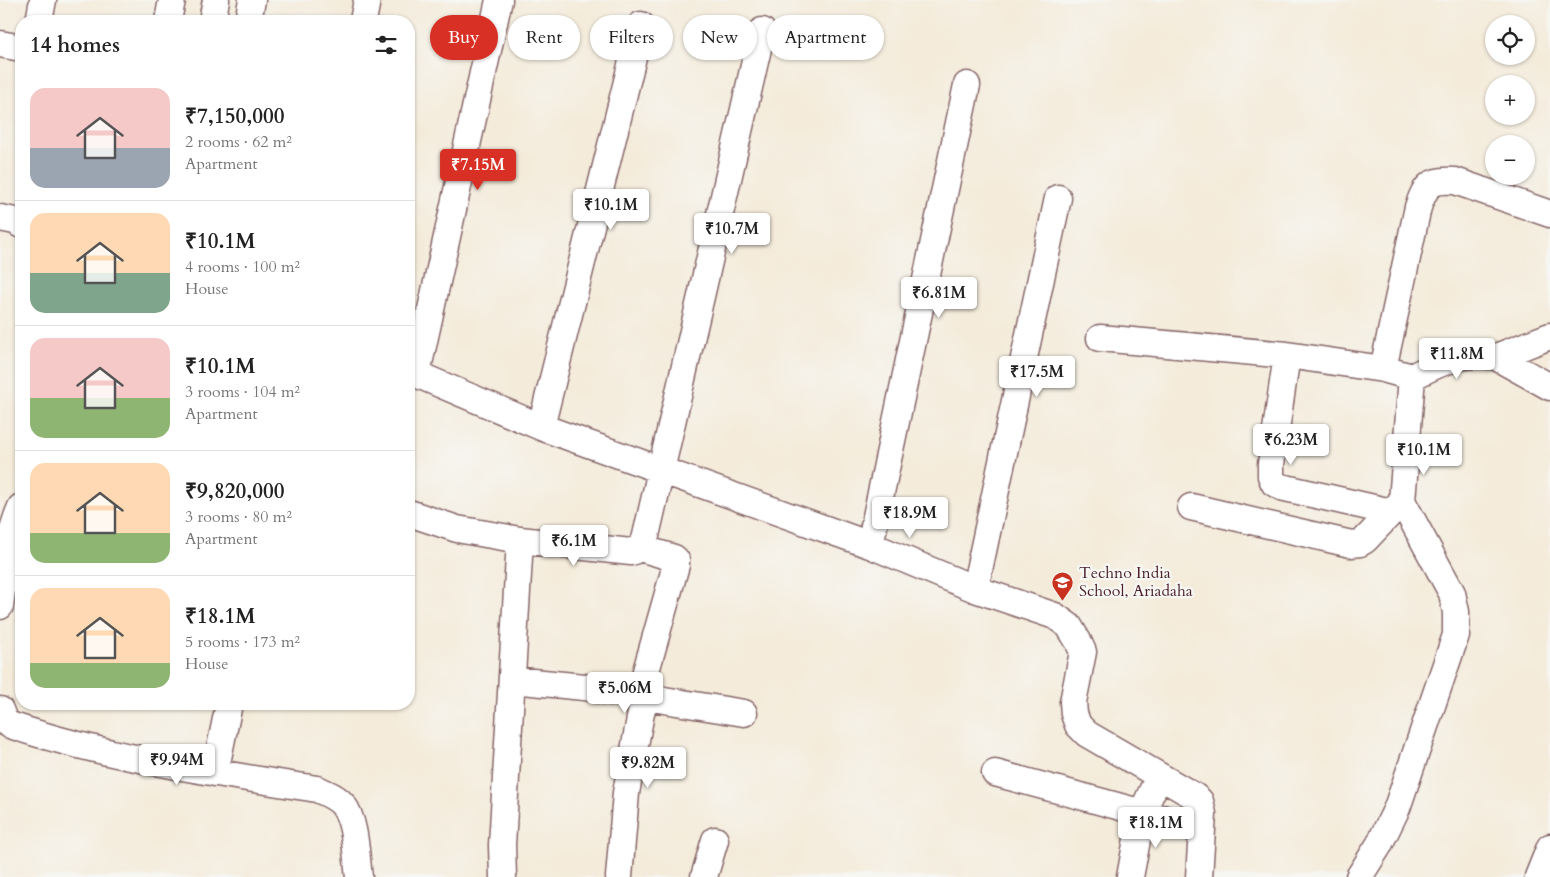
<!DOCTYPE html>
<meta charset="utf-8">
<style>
body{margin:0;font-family:Cardo,serif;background:#f6f6f6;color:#222;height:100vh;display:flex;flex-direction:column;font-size:19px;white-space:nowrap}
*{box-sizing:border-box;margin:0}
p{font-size:16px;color:#767676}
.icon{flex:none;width:28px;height:28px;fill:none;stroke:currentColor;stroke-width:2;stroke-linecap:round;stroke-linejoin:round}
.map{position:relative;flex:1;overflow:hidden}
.panel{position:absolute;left:15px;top:15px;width:400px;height:695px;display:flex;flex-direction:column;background:#fff;border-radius:20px;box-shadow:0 1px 4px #0004}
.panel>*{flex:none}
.banner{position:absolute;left:430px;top:15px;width:475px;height:45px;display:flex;gap:10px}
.tools{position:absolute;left:1485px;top:15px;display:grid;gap:10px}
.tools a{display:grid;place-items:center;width:50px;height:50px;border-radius:50%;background:#fff;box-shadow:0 1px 4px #0004;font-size:25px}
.price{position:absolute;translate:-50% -42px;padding:0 11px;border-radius:5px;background:#fff;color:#222;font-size:16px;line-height:32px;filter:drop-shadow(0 1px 2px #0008)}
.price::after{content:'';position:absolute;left:50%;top:30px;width:15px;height:11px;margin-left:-8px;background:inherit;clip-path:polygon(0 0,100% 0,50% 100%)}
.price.on{background:#d93025;color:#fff}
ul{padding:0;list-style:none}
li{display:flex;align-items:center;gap:15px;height:125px;padding:0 15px}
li+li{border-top:1px solid #e0e0e0}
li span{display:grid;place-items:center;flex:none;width:140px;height:100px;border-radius:15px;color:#555}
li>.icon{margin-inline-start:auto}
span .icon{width:60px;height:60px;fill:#fffc;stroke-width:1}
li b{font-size:21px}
h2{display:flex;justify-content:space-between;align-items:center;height:60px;padding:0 15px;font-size:21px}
.tag{padding:0 18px;border-radius:22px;background:#fff;box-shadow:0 1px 4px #0004;font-size:18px;line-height:45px}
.tag.on{background:#d93025;color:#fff}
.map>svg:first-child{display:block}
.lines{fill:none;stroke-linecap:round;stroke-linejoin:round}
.minor-casing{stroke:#866668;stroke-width:29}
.minor{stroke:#fff;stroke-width:26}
.labels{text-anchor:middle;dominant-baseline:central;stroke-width:4.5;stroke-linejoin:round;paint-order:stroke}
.poi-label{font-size:16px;fill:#4a1f2b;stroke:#f6f6f2;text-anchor:start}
</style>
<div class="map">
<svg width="1550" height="877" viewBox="0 0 1550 877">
<rect width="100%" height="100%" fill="#f6f6f2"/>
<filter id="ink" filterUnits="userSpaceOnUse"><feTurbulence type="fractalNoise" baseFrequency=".02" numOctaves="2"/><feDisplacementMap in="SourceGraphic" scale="10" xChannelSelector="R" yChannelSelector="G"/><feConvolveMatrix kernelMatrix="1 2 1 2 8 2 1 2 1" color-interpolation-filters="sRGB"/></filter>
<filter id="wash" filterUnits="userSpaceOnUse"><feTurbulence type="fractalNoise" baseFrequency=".0096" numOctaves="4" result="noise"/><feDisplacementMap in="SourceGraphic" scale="20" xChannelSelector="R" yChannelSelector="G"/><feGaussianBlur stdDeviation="1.12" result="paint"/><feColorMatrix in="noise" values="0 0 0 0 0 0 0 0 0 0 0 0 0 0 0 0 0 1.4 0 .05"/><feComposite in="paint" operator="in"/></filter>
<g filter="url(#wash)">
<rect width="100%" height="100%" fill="#f4ebda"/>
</g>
<g filter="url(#ink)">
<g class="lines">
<defs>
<path id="minor" d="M39 21 43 0
M168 21 172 0
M212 21 216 0
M248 21 252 0
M363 21 367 0
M0 44 21 48
M0 218 15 221 21 225
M1550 336 1496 357 1550 387
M1100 338 1287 355 1383 369 1412 377 1402 501 1452 593 1456 612V635L1397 808 1379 845 1359 877
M1287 355 1271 464V476L1274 483 1281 487 1391 512
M1383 369 1418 207C1426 185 1430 179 1455 181L1550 214
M409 371 541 427 870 545 975 589 1055 616 1069 626 1078 641 1083 652 1073 702 1074 714 1078 725 1087 734 1194 796 1200 801 1203 814 1199 877
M417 373 499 0
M1412 377C1431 367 1455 355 1476 355 1483 355 1490 356 1496 357
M541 427 641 25
M1191 507 1351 544 1360 543 1365 540 1401 502
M409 513 457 529 520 540 631 552 640 548 645 540 762 31
M870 545 967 85
M975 589 1058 198
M0 606C5 572 7 539 21 507
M512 680 584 687 744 713
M639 696 676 565V560L674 558 640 548
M0 710 5 722 10 725C108 758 215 773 317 789 326 793 337 797 343 805 356 821 356 857 359 877
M215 773 229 704
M995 773 1202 829
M503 877 502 845 520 540
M619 877 626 793 644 697
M704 877 715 840
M1130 877 1142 813 1159 776
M1538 877 1550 847"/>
</defs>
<use href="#minor" class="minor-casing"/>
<use href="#minor" class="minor"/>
</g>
</g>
<defs>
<symbol id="school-pin" viewBox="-11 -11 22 30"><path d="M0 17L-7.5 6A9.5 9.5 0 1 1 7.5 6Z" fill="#c8321e" stroke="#f6f6f2"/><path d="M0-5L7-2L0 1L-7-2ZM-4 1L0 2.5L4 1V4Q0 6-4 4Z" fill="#fff"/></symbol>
</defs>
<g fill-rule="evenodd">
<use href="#school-pin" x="1050" y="570" width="25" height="34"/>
</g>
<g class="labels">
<g class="poi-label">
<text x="1079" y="573">Techno India<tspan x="1079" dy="18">School, Ariadaha</tspan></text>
</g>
</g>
</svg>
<div class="tools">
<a><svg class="icon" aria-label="locate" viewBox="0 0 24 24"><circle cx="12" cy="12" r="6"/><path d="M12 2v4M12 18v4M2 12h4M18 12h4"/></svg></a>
<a>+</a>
<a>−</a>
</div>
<b class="price on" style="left:478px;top:191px">₹7.15M</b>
<b class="price" style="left:611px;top:231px">₹10.1M</b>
<b class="price" style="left:732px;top:255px">₹10.7M</b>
<b class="price" style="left:939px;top:319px">₹6.81M</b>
<b class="price" style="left:1457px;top:380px">₹11.8M</b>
<b class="price" style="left:1037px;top:398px">₹17.5M</b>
<b class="price" style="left:1291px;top:466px">₹6.23M</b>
<b class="price" style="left:1424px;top:476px">₹10.1M</b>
<b class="price" style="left:910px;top:539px">₹18.9M</b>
<b class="price" style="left:574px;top:567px">₹6.1M</b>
<b class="price" style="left:625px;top:714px">₹5.06M</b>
<b class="price" style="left:177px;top:786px">₹9.94M</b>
<b class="price" style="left:648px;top:789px">₹9.82M</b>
<b class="price" style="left:1156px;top:849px">₹18.1M</b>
<div class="banner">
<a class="tag on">Buy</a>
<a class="tag">Rent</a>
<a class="tag">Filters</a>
<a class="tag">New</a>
<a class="tag">Apartment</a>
</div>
<section class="panel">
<h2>14 homes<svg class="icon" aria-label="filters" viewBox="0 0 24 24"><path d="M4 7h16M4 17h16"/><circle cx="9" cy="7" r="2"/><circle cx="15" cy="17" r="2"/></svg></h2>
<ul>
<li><span style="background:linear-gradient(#f6c9c9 60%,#9aa5b1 0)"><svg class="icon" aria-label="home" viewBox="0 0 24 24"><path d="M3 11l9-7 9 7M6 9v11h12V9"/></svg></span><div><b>₹7,150,000</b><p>2 rooms · 62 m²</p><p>Apartment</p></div></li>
<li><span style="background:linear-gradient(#ffd9b3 60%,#7fa58c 0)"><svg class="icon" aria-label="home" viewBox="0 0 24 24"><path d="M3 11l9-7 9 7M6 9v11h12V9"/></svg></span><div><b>₹10.1M</b><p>4 rooms · 100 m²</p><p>House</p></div></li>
<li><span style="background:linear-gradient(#f6c9c9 60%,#8fb573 0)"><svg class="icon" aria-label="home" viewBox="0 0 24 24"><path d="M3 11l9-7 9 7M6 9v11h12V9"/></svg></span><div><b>₹10.1M</b><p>3 rooms · 104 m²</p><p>Apartment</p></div></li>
<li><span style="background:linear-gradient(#ffd9b3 70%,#8fb573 0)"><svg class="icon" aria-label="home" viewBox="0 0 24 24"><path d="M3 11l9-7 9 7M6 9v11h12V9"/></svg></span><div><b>₹9,820,000</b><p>3 rooms · 80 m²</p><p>Apartment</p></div></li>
<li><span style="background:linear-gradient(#ffd9b3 75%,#8fb573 0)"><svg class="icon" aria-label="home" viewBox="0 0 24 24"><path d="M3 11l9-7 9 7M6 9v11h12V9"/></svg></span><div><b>₹18.1M</b><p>5 rooms · 173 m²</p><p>House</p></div></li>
</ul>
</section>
</div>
